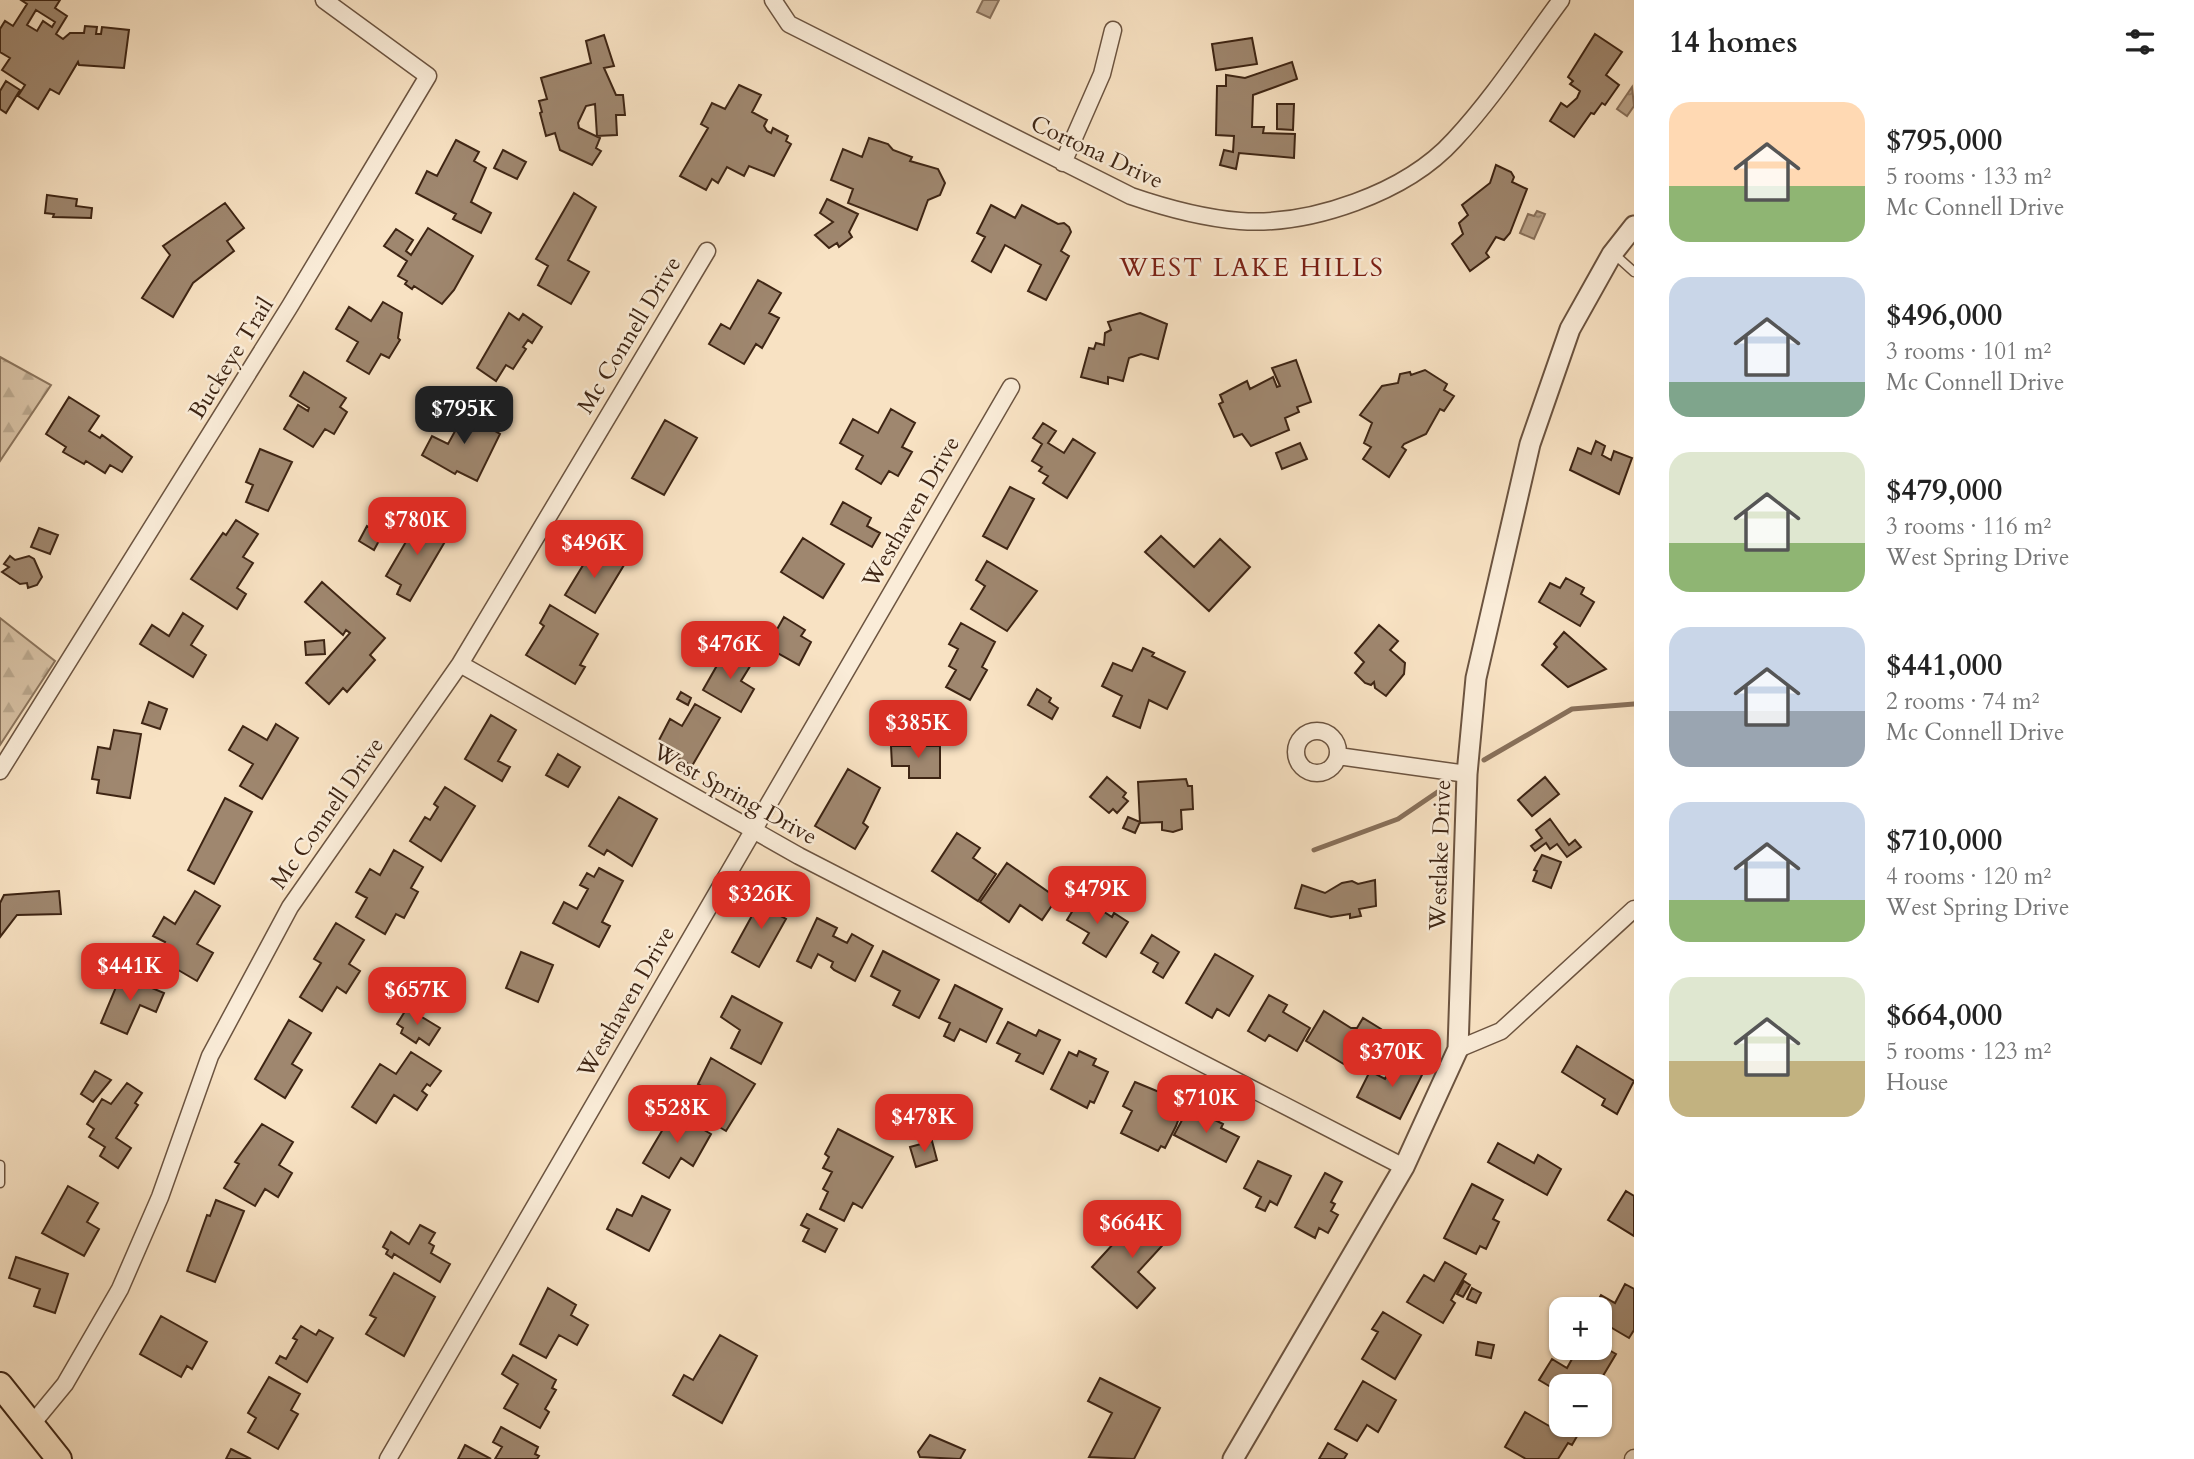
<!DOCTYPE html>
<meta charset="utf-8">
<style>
body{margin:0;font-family:Cardo,serif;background:#f2f2f2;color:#222;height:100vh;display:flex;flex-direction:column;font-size:26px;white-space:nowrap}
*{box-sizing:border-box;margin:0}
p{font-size:23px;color:#767676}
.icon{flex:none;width:38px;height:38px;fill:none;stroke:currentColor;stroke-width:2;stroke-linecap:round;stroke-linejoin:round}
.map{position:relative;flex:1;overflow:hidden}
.panel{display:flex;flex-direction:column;background:#fff;width:560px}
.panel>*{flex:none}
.fabs{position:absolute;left:1549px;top:1297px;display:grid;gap:14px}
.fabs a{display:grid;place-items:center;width:63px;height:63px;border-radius:14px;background:#fff;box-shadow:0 2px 5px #0004;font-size:35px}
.price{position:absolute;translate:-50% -60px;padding:0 16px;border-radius:14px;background:#d93025;color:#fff;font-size:23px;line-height:46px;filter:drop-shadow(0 2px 4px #0008)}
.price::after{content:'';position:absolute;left:50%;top:42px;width:21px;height:16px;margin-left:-10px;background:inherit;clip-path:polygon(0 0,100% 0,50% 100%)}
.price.active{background:#222;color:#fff}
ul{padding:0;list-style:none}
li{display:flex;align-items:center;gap:21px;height:175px;padding:0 35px}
li span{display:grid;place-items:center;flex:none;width:196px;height:140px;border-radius:21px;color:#555}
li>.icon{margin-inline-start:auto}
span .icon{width:84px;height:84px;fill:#fffc;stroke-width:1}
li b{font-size:30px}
h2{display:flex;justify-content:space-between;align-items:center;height:84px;padding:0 35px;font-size:30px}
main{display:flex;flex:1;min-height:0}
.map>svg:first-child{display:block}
.forest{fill:url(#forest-firs);stroke:#8b745c;stroke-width:2}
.water{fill:url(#water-ripples);stroke:#88705a;stroke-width:2}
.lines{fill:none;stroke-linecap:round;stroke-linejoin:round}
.stream{stroke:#88705a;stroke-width:5}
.building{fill:#9f876f;stroke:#3e2514;stroke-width:2;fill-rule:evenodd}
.service-casing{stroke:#6c5440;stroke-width:11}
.minor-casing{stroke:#6c5440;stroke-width:19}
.tertiary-casing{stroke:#6c5440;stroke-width:23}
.primary-casing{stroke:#3e2514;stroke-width:28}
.service{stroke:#faecd8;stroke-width:8}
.minor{stroke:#faecd8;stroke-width:16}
.tertiary{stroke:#faecd8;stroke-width:19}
.primary{stroke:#f8e2c3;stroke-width:24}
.labels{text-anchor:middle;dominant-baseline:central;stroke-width:5;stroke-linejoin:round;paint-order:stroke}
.street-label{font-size:23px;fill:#3e2514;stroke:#faecd8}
.quarter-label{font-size:26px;letter-spacing:2px;fill:#7a1f14;stroke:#faecd8}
</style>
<main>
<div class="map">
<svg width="1634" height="1459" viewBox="0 0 1634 1459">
<defs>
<pattern id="forest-firs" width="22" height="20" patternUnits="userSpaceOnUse" patternTransform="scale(1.75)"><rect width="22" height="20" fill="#d8c2a5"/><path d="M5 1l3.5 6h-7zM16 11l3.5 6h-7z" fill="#baa78d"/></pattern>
<pattern id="water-ripples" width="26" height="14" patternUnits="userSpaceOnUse" patternTransform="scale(1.75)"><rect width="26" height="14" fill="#b9a288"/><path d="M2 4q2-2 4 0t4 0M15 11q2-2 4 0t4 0" fill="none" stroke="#98846e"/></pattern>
</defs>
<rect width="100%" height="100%" fill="#f8e2c3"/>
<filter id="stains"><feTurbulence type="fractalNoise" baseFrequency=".00286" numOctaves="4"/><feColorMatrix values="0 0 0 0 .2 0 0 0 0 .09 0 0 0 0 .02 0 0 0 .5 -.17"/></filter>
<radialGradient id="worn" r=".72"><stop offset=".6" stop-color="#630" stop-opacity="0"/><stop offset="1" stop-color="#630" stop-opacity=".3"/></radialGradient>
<path class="forest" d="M0 357 51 385 0 461Z
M0 618 55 661 0 745Z"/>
<path class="water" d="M983 0H999L990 18 977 12Z
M1632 87 1634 106 1627 116 1617 109Z
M1537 211 1545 214 1534 239 1520 233 1528 214 1534 216Z"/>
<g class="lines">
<path class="stream" d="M1484 760 1572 709 1634 704
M1314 850 1398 819 1442 789"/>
</g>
<path class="building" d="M21 0H60L55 8 67 16 56 34 63 39 70 33H84L85 26 97 27 96 34H101L102 27 129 30 124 68 79 65 78 62 59 94 50 89 38 109 18 96 25 85 2 70 10 58 0 52V29L5 21 13 26 27 4ZM36 10 55 22 52 27 43 21 37 31 27 25Z
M1595 34 1622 52 1606 75 1619 85 1605 105 1602 103 1594 114 1591 113 1574 137 1550 121 1561 103 1567 107 1577 98 1580 91 1570 84 1573 81 1568 77Z
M604 35 614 66 604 68 616 95H623L625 115H616L617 135 597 136 595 104 586 106 578 123 579 128 600 138 596 148 601 151 592 165 560 150 555 133 546 136 540 113 542 112 539 101 547 99 541 78 591 63 586 41Z
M1252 38 1257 64 1216 70 1212 44Z
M1292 62 1297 79 1253 95 1252 127H1264L1263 133 1295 134 1294 158 1239 153 1236 169 1220 165 1224 150 1233 152 1234 136 1216 135 1217 86H1226V75L1245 78Z
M6 81 20 90 6 113 0 109V91Z
M739 85 761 95 752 112 767 120 764 126 767 131 771 133 773 128 788 136 786 141 791 144 774 176 749 166 744 176 727 167 718 183 712 179 706 190 680 176 708 128 701 124 712 103 725 109Z
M1277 104H1294L1293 130 1277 129Z
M869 138 888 144 893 150 912 157 910 161 938 169 945 183 940 195 928 200 917 230 848 203 853 189 831 180 843 149 862 157Z
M456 140 479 152 474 161 486 168 471 202 491 213 481 233 453 219 456 214 416 193 427 171 437 176Z
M503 150 526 162 517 179 494 168Z
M1496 165 1511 172 1514 177 1512 182 1527 189 1510 233 1504 240 1496 237 1486 253 1489 257 1470 271 1452 244 1463 234 1459 223 1468 215 1462 205 1490 183Z
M574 193 596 207 568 260 589 272 571 304 538 285 548 266 536 259Z
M47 195 77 199 76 206 92 208 91 218 53 217 54 214 45 213Z
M827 199 858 214 849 232 852 237 839 247 837 243 829 248 815 235 833 222 820 213Z
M225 203 244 228 227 241 234 251 193 283 173 317 142 298 170 255 163 246Z
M991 205 1015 218 1022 205 1058 224 1064 223 1069 227 1071 232 1061 251 1069 256 1046 300 1028 291 1041 265 1005 245 991 272 972 261 985 237 977 233Z
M428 228 473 256 454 290 442 304 414 286 412 289 405 284 407 281 398 276 407 261 384 246 396 229 413 240 406 251 411 255Z
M758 280 781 293 769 313 779 318 762 348 756 344 744 364 709 344 721 324 730 329Z
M383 302 402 313 398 338 400 340 389 358 381 354 369 374 347 361 358 342 336 329 349 307 371 321Z
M509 313 519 320 523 314 542 327 532 343 528 340 523 347 526 349 513 369 506 365 496 381 477 368Z
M1140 313 1167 324 1158 359 1141 354 1129 358 1123 381 1108 377V384L1081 377 1089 348 1094 349 1096 343 1104 345 1105 333 1111 330 1108 322Z
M1296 360 1311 402 1297 407 1299 412 1285 418 1289 430 1251 446 1242 434 1234 437 1219 404 1223 402 1220 395 1247 381 1250 389 1273 377 1277 387 1280 386 1272 368Z
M1425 370 1447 384 1444 390 1454 396 1444 411 1440 409 1426 434 1404 444 1402 447 1406 450 1389 477 1363 459 1371 447 1364 443 1372 423 1360 415 1382 386 1398 383 1400 374 1410 372 1411 375Z
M304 372 346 398 340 407 347 412 334 434 325 429 313 447 284 429 298 405 308 411 309 408 290 396Z
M69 397 99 416 89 431 100 438 102 435 132 457 122 472 110 465 105 473 86 461 84 464 63 452 66 447 46 434Z
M452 406 500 434 477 481 457 471 455 474 422 455 432 436 448 444 459 424 446 417Z
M891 409 915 423 902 447 912 452 898 476 889 471 881 484 856 469 863 456 840 443 853 419 878 433Z
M665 420 697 438 664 495 632 478Z
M1043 423 1056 431 1048 443 1064 453 1073 439 1095 453 1067 498 1043 483 1048 476 1039 471 1042 467 1032 461 1042 444 1033 438Z
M1596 441 1605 446 1602 455 1611 460 1614 451 1632 458 1619 494 1570 470 1578 448 1591 454Z
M1300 443 1307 459 1282 469 1276 453Z
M260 449 292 462 268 511 246 502 253 485 246 482Z
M1010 487 1034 499 1007 549 983 536Z
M843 502 871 518 867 526 880 533 872 547 831 524Z
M421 516 450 533 410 601 397 594 401 585 386 576Z
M402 519 412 525 405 536 396 530Z
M236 520 258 534 243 557 253 563 237 588 246 594 237 609 191 579 223 533 226 535Z
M367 526 382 535 374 550 359 541Z
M39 528 58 535 50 554 31 547Z
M1161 536 1194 567 1220 539 1250 567 1209 611 1145 552Z
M803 538 844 564 823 598 781 572Z
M594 547 624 565 595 613 565 595Z
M10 556 15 560 29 556 34 559 42 577 37 585 28 588 27 583 20 584 2 572 9 567 4 564Z
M987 561 1037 591 1007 631 971 609 985 586 976 580Z
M1566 578 1584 588 1581 594 1594 602 1580 626 1539 602 1550 583 1560 588Z
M322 582 385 638 370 655 375 660 347 692 343 688 329 704 306 683 350 633 346 630 343 635 305 602Z
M550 605 598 634 580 665 585 667 575 684 526 655 544 626 540 623Z
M183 613 203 626 191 645 206 655 193 677 140 644 152 625 169 636Z
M784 617 805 630 801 636 811 642 799 665 767 647Z
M961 623 995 642 982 667 987 670 970 700 946 687 956 670 949 666 958 649 949 644Z
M1379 625 1398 641 1390 650 1405 663 1404 674 1386 696 1375 688 1374 682 1371 685 1365 683 1355 673 1364 662 1355 653Z
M1564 632 1606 669 1568 687 1542 665 1557 647 1554 644Z
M324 640 325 654 306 655 305 642Z
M727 648 752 663 741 681 754 689 741 712 703 690Z
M1143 648 1154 653 1152 656 1185 672 1167 709 1149 700 1140 728 1113 716 1122 696 1102 686 1113 663 1132 671Z
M1037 689 1051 698 1049 702 1058 708 1052 719 1028 705Z
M681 692 691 698 688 705 677 699Z
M149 702 167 709 160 729 142 723Z
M695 704 720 718 692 766 666 752 668 747 658 742 670 719 682 726Z
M491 715 516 730 498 761 510 767 502 781 465 759Z
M276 724 298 738 262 799 240 786 253 764 229 750 243 726 267 740Z
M114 730 141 734 130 798 97 793 99 780 92 779 98 747 110 749Z
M891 746H940V778H909V766H892Z
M558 754 580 767 568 787 546 775Z
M848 769 880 788 863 823 868 827 855 849 815 826Z
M1107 777 1126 793 1123 797 1128 801 1117 813 1113 809 1109 813 1090 797Z
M1545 777 1559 794 1532 816 1518 800Z
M1186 779 1188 786H1192L1193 809 1181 810 1182 829 1173 832 1162 830V822L1140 823 1138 782Z
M445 787 475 806 441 861 410 841 425 817 430 820 438 807 434 804Z
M619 797 657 819 632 866 607 850 604 855 589 846Z
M225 798 252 812 214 884 188 870Z
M1128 817 1140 822 1135 833 1123 828Z
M1550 819 1569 845 1575 840 1581 847 1567 857 1557 844 1550 849 1546 843 1535 851 1531 846 1542 838 1536 830Z
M957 833 980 848 973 858 996 874 978 901 932 871Z
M394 850 423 867 411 888 418 892 404 918 396 914 385 934 356 917 367 898 356 892 370 869 380 875Z
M1542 855 1561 862 1551 888 1533 881 1537 871 1534 870Z
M1007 863 1057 898 1042 920 1020 905 1009 922 980 902Z
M599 868 623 881 602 922 610 926 599 947 553 923 564 902 577 909 588 889 580 885 587 873 594 877Z
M1375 880 1376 906 1359 909 1361 916 1350 918V914L1331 917 1295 908 1302 885 1325 893 1342 883 1352 881 1358 884Z
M59 891 61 914 17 915 0 937V903L4 895Z
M195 891 220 906 197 944 213 953 197 981 156 957 165 942 153 936 164 917 175 924Z
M765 892 783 903 777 914 786 919 759 967 732 952Z
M1081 897 1112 917 1114 913 1128 922 1106 957 1083 943 1089 933 1067 920Z
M817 918 837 928 833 936 847 943 852 934 873 946 855 981 834 970 831 967 833 962 818 954 811 968 797 961Z
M336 923 364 940 349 964 360 971 346 993 337 987 322 1011 300 997 321 963 314 959Z
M1152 935 1179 952 1163 978 1153 972 1158 963 1141 953Z
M883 951 939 980 919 1018 893 1005 900 991 871 976Z
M521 952 553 965 538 1002 506 988Z
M1215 954 1253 976 1229 1016 1217 1009 1212 1018 1186 1003Z
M121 975 164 993 156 1012 140 1005 127 1034 101 1023Z
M955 985 1002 1009 986 1042 960 1029 954 1041 944 1036 950 1023 939 1018Z
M1269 995 1287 1005 1283 1012 1310 1028 1297 1051 1269 1035 1265 1041 1248 1031Z
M732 996 782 1023 761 1064 731 1048 740 1030 721 1017Z
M407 1008 440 1028 429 1045 419 1038 416 1043 401 1033 403 1028 397 1024Z
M1324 1011 1351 1028H1357L1363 1018 1381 1029 1355 1071 1306 1041Z
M289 1020 311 1033 292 1064 302 1070 285 1098 255 1079Z
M1008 1022 1036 1036 1039 1030 1060 1040 1043 1074 1016 1061 1020 1054 997 1043Z
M1577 1046 1634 1081 1617 1114 1602 1105 1605 1099 1562 1072Z
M1079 1051 1096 1059 1093 1065 1108 1072 1094 1103 1090 1101 1087 1108 1051 1089 1069 1052 1077 1056Z
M411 1052 441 1071 430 1086 427 1084 422 1091 427 1095 417 1110 394 1095 376 1123 352 1107 380 1064 396 1074Z
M711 1058 755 1084 726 1131 686 1107 698 1088 705 1092 707 1089 698 1084Z
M1406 1062 1424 1071 1400 1119 1357 1097 1370 1071 1385 1079 1392 1066 1402 1071Z
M95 1071 111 1080 93 1102 81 1094Z
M1135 1082 1181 1101 1177 1108 1182 1110 1176 1126 1165 1148 1161 1146 1158 1151 1121 1133 1132 1111 1123 1106Z
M127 1083 142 1093 135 1103 138 1105 116 1138 131 1148 118 1168 100 1156 105 1147 89 1137 94 1129 87 1124 102 1099 111 1104Z
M1189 1107 1223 1124 1221 1128 1239 1137 1226 1162 1174 1135Z
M673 1112 711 1134 693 1166 681 1158 669 1178 643 1163Z
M262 1124 293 1142 279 1165 292 1173 278 1197 265 1189 255 1206 224 1188 239 1164 235 1162Z
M838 1129 893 1157 862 1208 853 1203 844 1221 820 1209 828 1192 823 1189 832 1172 823 1168 829 1157 825 1154Z
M932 1141 937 1160 916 1167 910 1147Z
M1498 1143 1534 1163 1538 1155 1561 1169 1547 1195 1488 1162Z
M1258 1161 1291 1176 1277 1205 1270 1201 1265 1211 1256 1207 1261 1197 1244 1188Z
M1325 1173 1342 1182 1331 1202 1335 1204 1331 1211 1338 1215 1328 1233 1319 1228 1315 1238 1295 1227Z
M1472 1184 1503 1200 1493 1219 1499 1222 1486 1249 1480 1246 1476 1254 1444 1238Z
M68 1186 98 1203 87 1222 99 1229 84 1256 42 1233Z
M1626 1191 1634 1196V1236L1608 1220Z
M642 1196 670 1210 649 1251 607 1229 617 1209 632 1216Z
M216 1200 244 1211 215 1282 187 1271 207 1215 210 1216Z
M807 1214 837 1229 825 1252 803 1241 809 1229 801 1225Z
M1148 1215 1171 1236 1138 1272 1155 1288 1137 1308 1092 1267 1115 1242 1112 1239 1124 1226 1132 1233Z
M420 1225 435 1233 429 1243 434 1246 431 1253 450 1264 440 1282 394 1254 392 1258 386 1254 388 1250 383 1247 391 1232 409 1244Z
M16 1257 68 1274 55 1313 34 1306 40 1289 9 1278Z
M1445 1262 1466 1274 1451 1300 1455 1303 1443 1323 1407 1302 1424 1275 1434 1281Z
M394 1273 435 1297 404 1356 366 1334 376 1318 370 1315Z
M1464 1281 1470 1285 1463 1297 1457 1294Z
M1625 1284 1634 1289V1330L1629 1338 1600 1321V1309H1593L1601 1295 1615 1303Z
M548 1288 576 1305 571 1315 588 1325 577 1345 559 1335 546 1358 520 1344Z
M1472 1288 1481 1293 1476 1303 1467 1299Z
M1383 1312 1421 1335 1395 1379 1362 1359 1378 1332 1372 1329Z
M161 1316 207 1342 192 1369 187 1366 181 1377 140 1354Z
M301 1326 316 1335 319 1330 333 1338 307 1382 276 1363 280 1356 286 1359 297 1340 293 1338Z
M720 1335 757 1356 722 1423 673 1395 684 1375 693 1380Z
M1478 1342 1494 1345 1491 1358 1476 1355Z
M1600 1345 1616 1354 1597 1386 1580 1383 1578 1386H1561V1393L1539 1380 1552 1359 1567 1368 1578 1348H1600Z
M513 1355 556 1380 552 1388 556 1390 545 1409 549 1412 540 1428 504 1408 518 1384 502 1374Z
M269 1377 300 1394 291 1410 298 1414 278 1449 248 1432 256 1418 248 1413Z
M1100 1378 1160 1408 1134 1459 1089 1457 1112 1413 1088 1401Z
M1363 1381 1396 1400 1378 1432 1367 1425 1357 1441 1335 1429Z
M1561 1410V1424H1584L1572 1445 1568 1443 1558 1459H1526L1505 1447 1525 1412 1551 1427Z
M501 1427 538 1447 535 1454 539 1456 537 1459H495L502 1447 493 1442Z
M930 1435 965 1450 960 1459 920 1457 918 1452Z
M1328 1443 1347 1454 1344 1459H1319Z
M465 1445 491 1459H458Z
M231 1449 251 1459H226Z"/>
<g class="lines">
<defs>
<path id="service" d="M1613 253 1634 272
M0 1165V1183"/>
<path id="minor" d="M773 0 789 24 1131 196C1166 208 1203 218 1240 221 1310 226 1406 193 1454 140 1494 97 1526 47 1561 0
M1063 163 1102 74 1113 30
M460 664 799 856 1404 1167
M1296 752a21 21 0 1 1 42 0a21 21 0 1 1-42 0Z
M1338 756 1467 774
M0 771 290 306 428 76 324 0
M1458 1049 1501 1031 1634 909
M32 1424 65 1384 120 1289 160 1197 210 1056 290 907 460 664 707 251
M388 1459 1011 387
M1633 1459 1634 1458"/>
<path id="tertiary" d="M1233 1459 1404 1167 1458 1049 1467 774 1476 678 1530 444 1570 329 1612 254 1634 226"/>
<path id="primary" d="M0 1385 59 1459"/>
</defs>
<use href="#service" class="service-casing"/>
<use href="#minor" class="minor-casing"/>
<use href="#tertiary" class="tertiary-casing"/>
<use href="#primary" class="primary-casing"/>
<use href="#service" class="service"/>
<use href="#minor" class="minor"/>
<use href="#tertiary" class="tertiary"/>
<use href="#primary" class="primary"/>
</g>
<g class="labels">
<g class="street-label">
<text transform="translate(1097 152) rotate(25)">Cortona Drive</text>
<text transform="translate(629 335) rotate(-59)">Mc Connell Drive</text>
<text transform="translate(231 358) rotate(-58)">Buckeye Trail</text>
<text transform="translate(911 512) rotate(-60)">Westhaven Drive</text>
<text transform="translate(735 794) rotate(29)">West Spring Drive</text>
<text transform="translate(327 813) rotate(-55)">Mc Connell Drive</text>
<text transform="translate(1440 855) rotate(-88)">Westlake Drive</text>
<text transform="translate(626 1002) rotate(-60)">Westhaven Drive</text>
</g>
<g class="quarter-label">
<text x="1252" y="267">WEST LAKE HILLS</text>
</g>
</g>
<rect width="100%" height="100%" filter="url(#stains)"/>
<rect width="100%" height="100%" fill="url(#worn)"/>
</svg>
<div class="fabs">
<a>+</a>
<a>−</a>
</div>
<b class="price active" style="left:464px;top:446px">$795K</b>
<b class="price" style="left:417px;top:557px">$780K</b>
<b class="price" style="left:594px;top:580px">$496K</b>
<b class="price" style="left:730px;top:681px">$476K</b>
<b class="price" style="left:918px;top:760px">$385K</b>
<b class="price" style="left:1097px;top:926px">$479K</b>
<b class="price" style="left:761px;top:931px">$326K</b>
<b class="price" style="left:130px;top:1003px">$441K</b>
<b class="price" style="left:417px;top:1027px">$657K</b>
<b class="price" style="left:1392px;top:1089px">$370K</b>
<b class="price" style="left:1206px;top:1135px">$710K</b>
<b class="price" style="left:677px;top:1145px">$528K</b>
<b class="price" style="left:924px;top:1154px">$478K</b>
<b class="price" style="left:1132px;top:1260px">$664K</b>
</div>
<section class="panel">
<h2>14 homes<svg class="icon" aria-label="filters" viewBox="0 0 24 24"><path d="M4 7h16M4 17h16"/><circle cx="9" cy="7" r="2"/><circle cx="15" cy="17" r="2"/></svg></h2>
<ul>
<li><span style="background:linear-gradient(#ffd9b3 60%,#8fb573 0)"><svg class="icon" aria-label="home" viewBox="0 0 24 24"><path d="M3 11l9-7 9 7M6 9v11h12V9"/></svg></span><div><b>$795,000</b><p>5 rooms · 133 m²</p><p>Mc Connell Drive</p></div></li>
<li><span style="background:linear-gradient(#c9d6e8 75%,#7fa58c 0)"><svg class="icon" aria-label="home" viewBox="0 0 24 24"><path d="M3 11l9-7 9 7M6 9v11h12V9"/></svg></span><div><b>$496,000</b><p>3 rooms · 101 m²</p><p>Mc Connell Drive</p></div></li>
<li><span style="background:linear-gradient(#dfe7d0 65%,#8fb573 0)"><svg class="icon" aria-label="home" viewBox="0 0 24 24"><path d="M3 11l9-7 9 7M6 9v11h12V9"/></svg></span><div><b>$479,000</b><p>3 rooms · 116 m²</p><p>West Spring Drive</p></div></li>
<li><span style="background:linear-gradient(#c9d6e8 60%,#9aa5b1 0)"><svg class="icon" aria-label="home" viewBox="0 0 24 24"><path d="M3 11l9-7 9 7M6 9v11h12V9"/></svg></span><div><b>$441,000</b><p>2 rooms · 74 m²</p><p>Mc Connell Drive</p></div></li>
<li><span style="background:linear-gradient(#c9d6e8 70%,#8fb573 0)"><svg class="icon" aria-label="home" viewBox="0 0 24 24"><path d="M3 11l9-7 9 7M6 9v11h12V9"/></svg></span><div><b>$710,000</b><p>4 rooms · 120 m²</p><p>West Spring Drive</p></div></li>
<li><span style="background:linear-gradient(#dfe7d0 60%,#c2b280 0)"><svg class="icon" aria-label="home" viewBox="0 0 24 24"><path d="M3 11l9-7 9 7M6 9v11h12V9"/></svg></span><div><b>$664,000</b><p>5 rooms · 123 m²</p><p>House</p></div></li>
</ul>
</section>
</main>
